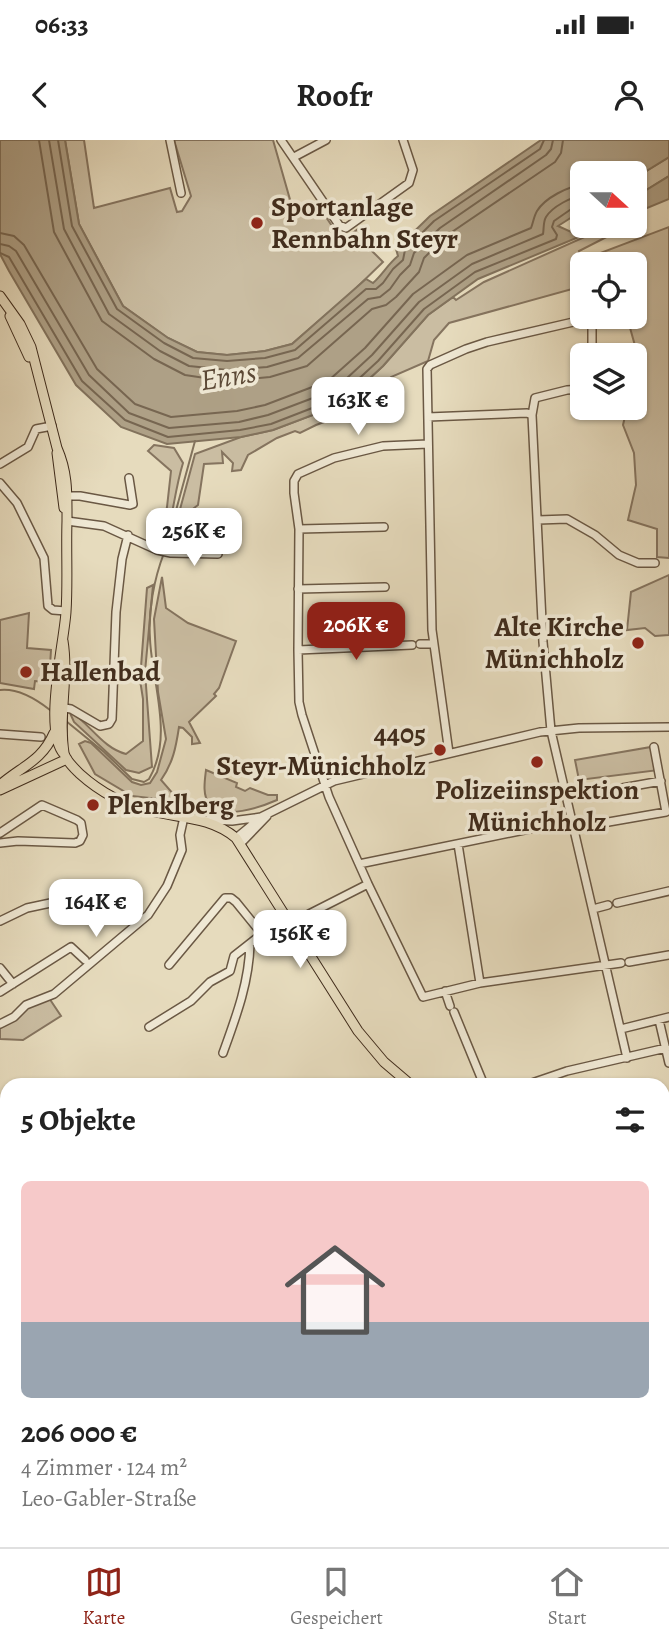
<!DOCTYPE html>
<html lang="de">
<meta charset="utf-8">
<style>
body{margin:0;font-family:Alegreya,serif;background:#f6f6f6;color:#222;height:100vh;display:flex;flex-direction:column;font-size:26px;white-space:nowrap}
*{box-sizing:border-box;margin:0}
p{font-size:23px;color:#767676}
.icon{flex:none;width:38px;height:38px;fill:none;stroke:currentColor;stroke-width:2;stroke-linecap:round;stroke-linejoin:round}
.map{position:relative;flex:1;overflow:hidden}
.side{position:absolute;left:0px;top:938px;width:670px;height:469px;display:flex;flex-direction:column;background:#fff;border-radius:21px 21px 0 0;box-shadow:0 2px 5px #0004}
.side>*{flex:none}
.needle{width:46px;rotate:111deg}
.controls{position:absolute;left:570px;top:21px;display:grid;gap:14px}
.controls a{display:grid;place-items:center;width:77px;height:77px;border-radius:10px;background:#fff;box-shadow:0 2px 5px #0004;font-size:35px}
.price{position:absolute;translate:-50% -60px;padding:0 16px;border-radius:14px;background:#fff;color:#222;font-size:23px;line-height:46px;filter:drop-shadow(0 2px 4px #0008)}
.price::after{content:'';position:absolute;left:50%;top:42px;width:21px;height:16px;margin-left:-10px;background:inherit;clip-path:polygon(0 0,100% 0,50% 100%)}
.price.active{background:#8f2418;color:#fff}
ul{padding:0;list-style:none}
li{display:grid;align-content:center;gap:14px;height:371px;padding:0 21px}
li span{display:grid;place-items:center;height:217px;border-radius:10px;color:#555}
li>.icon{margin-inline-start:auto}
span .icon{width:126px;height:126px;fill:#fffc;stroke-width:1}
li b{font-size:30px}
h2{display:flex;justify-content:space-between;align-items:center;height:84px;padding:0 21px;font-size:30px}
.status{display:flex;justify-content:space-between;align-items:center;height:49px;padding:0 35px;background:#fff;direction:ltr}
.status svg{height:19px;fill:currentColor}
header{display:flex;justify-content:space-between;align-items:center;height:91px;padding:0 21px;background:#fff;font-size:32px;font-weight:600}
.menu{display:flex;justify-content:space-around;align-items:center;height:98px;border-top:2px solid #e0e0e0;background:#fff;font-size:19px;color:#767676}
.menu a{display:grid;justify-items:center;gap:4px}
.menu .active{color:#8f2418}
.map>svg:first-child{display:block}
.green{fill:#cabda2;stroke:#85745f;stroke-width:2}
.water{fill:#aea086;stroke:#82725c;stroke-width:2}
.lines{fill:none;stroke-linecap:round;stroke-linejoin:round}
.shore{stroke:#776651;stroke-width:2}
.stream{stroke:#82725c;stroke-width:2}
.minor-casing{stroke:#6a5844;stroke-width:10}
.major-casing{stroke:#402c1c;stroke-width:11}
.minor{stroke:#efe8d4;stroke-width:7}
.major{stroke:#e6dbbd;stroke-width:9}
.rail{stroke:#402c1c;stroke-width:2;stroke-dasharray:12 12;stroke-linecap:butt}
.poi-dot{fill:#8f2418;stroke:#efe8d4;stroke-width:2.5}
.labels{text-anchor:middle;dominant-baseline:central;stroke-width:7;stroke-linejoin:round;paint-order:stroke}
.poi-label{font-size:28px;font-weight:bold;fill:#402c1c;stroke:#efe8d4;text-anchor:start}
.water-label{font-size:30px;font-style:italic;fill:#5c4936;stroke:#efe8d4}
</style>
<div class="status"><b>06:33</b><svg viewBox="0 0 49 12"><path d="M0 12V9h3v3zM5 12V6h3v6zM10 12V3h3v9zM15 12V0h3v12zM26 1h20v11H26zM47 4h2v5h-2z"/></svg></div>
<header><svg class="icon" aria-label="back" viewBox="0 0 24 24"><path d="M15 5l-7 7 7 7"/></svg>Roofr<svg class="icon" aria-label="person" viewBox="0 0 24 24"><circle cx="12" cy="8" r="4"/><path d="M4 21q1-7 8-7t8 7"/></svg></header>
<div class="map">
<svg width="669" height="1407" viewBox="0 0 669 1407">
<rect width="100%" height="100%" fill="#e6dbbd"/>
<filter id="stains"><feTurbulence type="fractalNoise" baseFrequency=".00286" numOctaves="4"/><feColorMatrix values="0 0 0 0 .2 0 0 0 0 .09 0 0 0 0 .02 0 0 0 .5 -.17"/></filter>
<radialGradient id="worn" r=".72"><stop offset=".6" stop-color="#630" stop-opacity="0"/><stop offset="1" stop-color="#630" stop-opacity=".3"/></radialGradient>
<path class="green" d="M65 0H84L94 68 170 48 177 72 182 71 191 56 174 0H273L295 77 316 62 342 101 358 89 372 111 383 122 350 154 292 204 265 211 227 215 197 212 168 198 123 166 79 84Z
M669 17V36L635 57V38Z
M609 86H628L579 111 582 120 669 87V418L657 417V389L628 380 636 345 634 313 623 285 627 268H635V235L639 220 627 177H635V124H583V146L449 183 434 200 428 221 391 237 360 269 316 285 300 293 295 291 277 298 248 315 241 330 232 331 233 323 222 312 223 323 204 324 198 365 185 375 172 410H169L195 314 241 297 273 290 342 264 383 226 428 175 453 157 456 160 484 142Z
M154 305 174 308 183 323C174 352 173 380 163 408L157 407 167 367 171 331 148 311Z
M669 435V495L655 496 645 488 627 490 631 452Z
M162 437 166 468 188 483 236 501 219 548 214 554 216 556 189 582 200 603 192 604V597L183 588 179 587C176 607 173 623 161 640L182 664 179 669 172 668 158 659 132 656 95 634 79 604 85 601 91 603 132 642 141 645 150 643 157 632 166 599 158 552 154 479Z
M153 445 145 532 152 627 139 633 126 630 74 582 69 571C90 583 102 608 126 614L143 601V559L140 540 147 448Z
M29 473 27 508 51 510 49 542 35 541 34 549 0 543V480Z
M651 607 659 630 579 640 575 620Z
M206 630 237 643 236 647 245 651 250 648 268 655H277V660C261 667 223 681 209 663 202 655 205 639 206 630Z
M49 858 61 876 23 900 0 899V885L25 869Z
M669 1025V1141H663V1026Z
M0 1298 7 1305V1400H38L42 1407H0Z"/>
<path class="water" d="M0 0H65L79 84 123 166 168 198 197 212 227 215 265 211 292 204 366 139 373 143C383 134 388 124 398 116L396 109 430 76 541 0H669V17L635 38V33H583V70L558 86 571 92 583 86H605L478 139 428 175 383 226 342 264 273 290 241 297 167 304 121 287 76 245 9 131 0 114Z
M669 36V59L635 73V57Z"/>
<g class="lines">
<path class="shore" d="M39 0 54 92 102 181 154 219 185 235 225 241 270 237 307 226 372 169 386 165 396 157 419 132 424 118 446 96 555 22 561 13 563 0
M49 0 64 89 109 174 160 211 189 226 228 230 267 227 298 218 368 159 380 157 390 149 400 135 410 125 414 113 440 88 546 15 551 9 553 0
M58 0 72 86 117 169 164 203 193 218 227 221 265 218 295 210 366 149H376L383 143 393 129 403 120 405 110 434 81 540 9 544 0
M0 93 14 96 24 105 97 229 135 264 171 277 237 271 265 265 328 241 365 208 413 154 467 115 531 88C533 83 534 76 537 71 545 58 568 46 583 45
M0 104 9 106 16 111 89 235 129 273 169 288 239 282 268 275 334 250 372 215 419 162 472 124 543 94C544 89 543 82 546 77 552 67 572 56 583 56
M0 113 9 117 82 241 125 280 168 297 240 290 271 284 338 258 378 221 424 169 475 132 556 99 557 95 552 87 554 81 577 65 583 64"/>
<path class="stream" d="M166 407 195 301
M0 550C18 548 36 559 50 570
M66 581 104 612 132 639 144 642 149 639C174 596 152 544 150 499 148 471 154 439 164 413"/>
<defs>
<path id="minor" d="M170 0 181 53
M281 0 339 85 346 88 409 43 413 30 403 0
M294 17 326 0
M583 249 567 250 535 258 532 275 543 502 551 591 627 918
M428 277 527 273 532 275
M428 304 383 306 334 318 298 334 294 341V353L299 389 298 510 299 562 302 575 329 657 368 744 423 857 480 843 621 823
M0 324 28 307 36 289 52 286
M0 343 17 363 44 418 48 466 53 470 66 471
M63 356H80L130 365 133 364 129 338
M538 380 567 379 595 395 619 415 638 423H655
M67 381 104 386 157 410 171 413 218 414
M299 389 384 387
M298 449 385 447
M420 504H433
M298 510 412 505
M58 567 71 569 100 586 109 584 112 579 116 472 122 419 128 395
M0 594 41 597
M449 613 432 490 427 229 430 225 466 209 487 202 582 180 589 181 592 185V215
M567 658 661 641
M205 680 232 681 261 677 334 641 540 592 579 588 669 587
M555 683 572 679
M574 688 666 672 654 607
M0 693 42 665 77 680 81 683 83 695 80 701 75 703 18 701 0 703
M236 698 258 680
M241 703 267 676
M458 704 480 843
M359 724 544 686
M617 763 669 751
M593 769 608 765
M309 774 368 744
M0 781 27 768 74 758
M629 822 669 815
M169 825 225 758H231L236 762 262 794
M0 828 13 844
M445 851 450 866
M0 852 71 807 85 820
M454 872 484 945
M659 880 669 923
M0 884 14 877 26 865 54 854 148 775 167 746 182 710 180 695 184 677
M149 887 191 861 210 842 230 831 234 816 262 794 286 780
M621 889 669 877
M223 913C236 877 249 843 250 804
M526 945 567 931 666 908
M663 1274 669 1269
M585 1400 593 1407
M612 1407 614 1404"/>
<path id="major" d="M0 156 20 184 31 207 57 308C68 333 67 354 67 381 66 411 68 442 66 472 64 503 43 591 64 614
M10 176 29 217
M57 313 64 368
M63 501C69 538 58 576 64 613 66 621 75 629 80 634 100 652 124 665 151 671 180 678 211 677 236 698L358 891 384 922 411 945
M0 645C22 626 42 621 54 593
M0 650 67 619
M663 1229 669 1236
M0 1289 7 1295
M133 1400 143 1407"/>
</defs>
<use href="#minor" class="minor-casing"/>
<use href="#major" class="major-casing"/>
<use href="#minor" class="minor"/>
<use href="#major" class="major"/>
<path class="rail" d="M0 977 7 984
M513 1400 526 1407"/>
</g>
<g class="poi-dot">
<circle cx="257" cy="83" r="7"/>
<circle cx="638" cy="503" r="7"/>
<circle cx="26" cy="532" r="7"/>
<circle cx="440" cy="610" r="7"/>
<circle cx="537" cy="622" r="7"/>
<circle cx="93" cy="665" r="7"/>
</g>
<g class="labels">
<g class="poi-label">
<text x="271" y="67">Sportanlage<tspan x="271" dy="32">Rennbahn Steyr</tspan></text>
<text x="624" y="487" text-anchor="end">Alte Kirche<tspan x="624" dy="32">Münichholz</tspan></text>
<text x="40" y="532">Hallenbad</text>
<text x="426" y="594" text-anchor="end">4405<tspan x="426" dy="32">Steyr-Münichholz</tspan></text>
<text x="537" y="650" text-anchor="middle">Polizeiinspektion<tspan x="537" dy="32">Münichholz</tspan></text>
<text x="107" y="665">Plenklberg</text>
</g>
<g class="water-label">
<text transform="translate(228 236) rotate(-9)">Enns</text>
</g>
</g>
<rect width="100%" height="100%" filter="url(#stains)"/>
<rect width="100%" height="100%" fill="url(#worn)"/>
</svg>
<div class="controls">
<a><svg class="needle" viewBox="-14 -14 28 28"><path d="M0-13l5 13h-10z" fill="#e53935"/><path d="M0 13l5-13h-10z" fill="#767676"/></svg></a>
<a><svg class="icon" aria-label="locate" viewBox="0 0 24 24"><circle cx="12" cy="12" r="6"/><path d="M12 2v4M12 18v4M2 12h4M18 12h4"/></svg></a>
<a><svg class="icon" aria-label="layers" viewBox="0 0 24 24"><path d="M12 4l9 5-9 5-9-5zM3 14l9 5 9-5"/></svg></a>
</div>
<b class="price" style="left:358px;top:297px">163K €</b>
<b class="price" style="left:194px;top:428px">256K €</b>
<b class="price active" style="left:356px;top:522px">206K €</b>
<b class="price" style="left:96px;top:799px">164K €</b>
<b class="price" style="left:300px;top:830px">156K €</b>
<section class="side">
<h2>5 Objekte<svg class="icon" aria-label="filters" viewBox="0 0 24 24"><path d="M4 7h16M4 17h16"/><circle cx="9" cy="7" r="2"/><circle cx="15" cy="17" r="2"/></svg></h2>
<ul>
<li><span style="background:linear-gradient(#f6c9c9 65%,#9aa5b1 0)"><svg class="icon" aria-label="home" viewBox="0 0 24 24"><path d="M3 11l9-7 9 7M6 9v11h12V9"/></svg></span><div><b>206 000 €</b><p>4 Zimmer · 124 m²</p><p>Leo-Gabler-Straße</p></div></li>
</ul>
</section>
</div>
<nav class="menu">
<a class="active"><svg class="icon" aria-label="map" viewBox="0 0 24 24"><path d="M3 6l6-2 6 2 6-2v14l-6 2-6-2-6 2zM9 4v14M15 6v14"/></svg>Karte</a>
<a><svg class="icon" aria-label="saved" viewBox="0 0 24 24"><path d="M7 4h10v16l-5-4-5 4z"/></svg>Gespeichert</a>
<a><svg class="icon" aria-label="home" viewBox="0 0 24 24"><path d="M3 11l9-7 9 7M6 9v11h12V9"/></svg>Start</a>
</nav>
